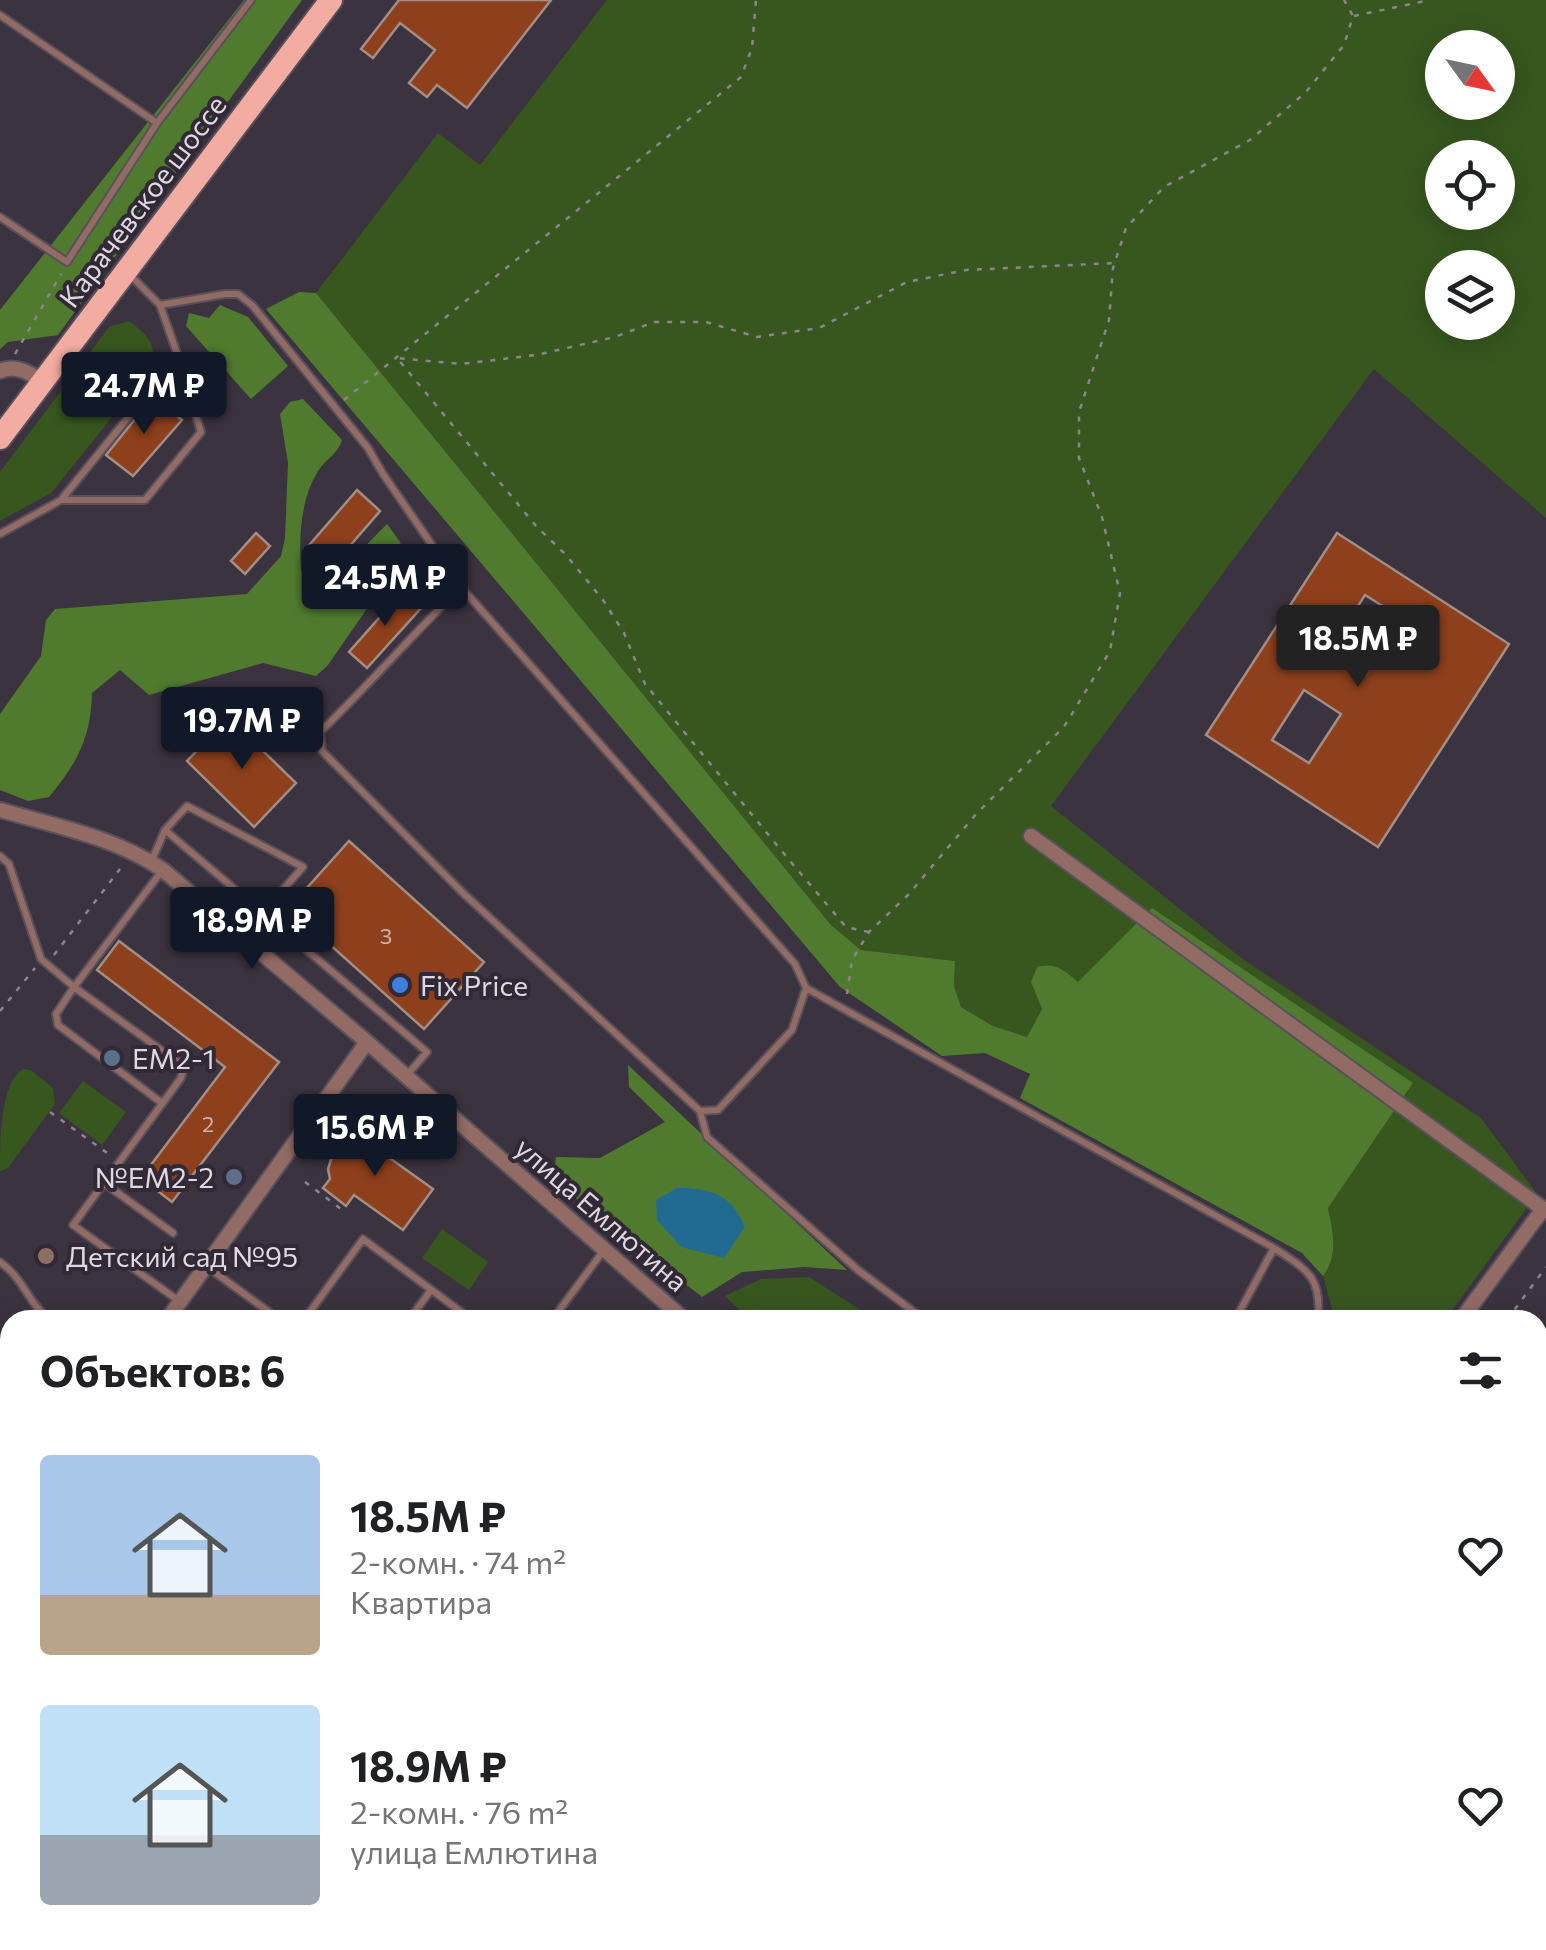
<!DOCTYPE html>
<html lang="ru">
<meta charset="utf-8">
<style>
body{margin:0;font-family:Commissioner,sans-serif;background:#f2f2f2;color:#202124;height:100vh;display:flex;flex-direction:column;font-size:38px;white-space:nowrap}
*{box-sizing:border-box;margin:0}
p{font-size:32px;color:#757577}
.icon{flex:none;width:55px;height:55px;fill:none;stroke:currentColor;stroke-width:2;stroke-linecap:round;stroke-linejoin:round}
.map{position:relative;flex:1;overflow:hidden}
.panel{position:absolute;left:0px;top:1310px;width:1548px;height:640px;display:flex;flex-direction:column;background:#fff;border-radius:30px 30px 0 0;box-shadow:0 5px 25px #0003}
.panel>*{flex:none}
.needle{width:65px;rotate:123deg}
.buttons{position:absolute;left:1425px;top:30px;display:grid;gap:20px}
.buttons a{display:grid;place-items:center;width:90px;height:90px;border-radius:50%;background:#fff;box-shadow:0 5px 25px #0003;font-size:50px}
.price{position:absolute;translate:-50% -85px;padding:0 22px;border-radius:10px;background:#111827;color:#fff;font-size:32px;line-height:65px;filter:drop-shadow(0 2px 5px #0008)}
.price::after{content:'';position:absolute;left:50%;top:60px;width:30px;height:22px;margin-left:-15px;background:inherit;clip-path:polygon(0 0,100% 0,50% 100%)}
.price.current{background:#222;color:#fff}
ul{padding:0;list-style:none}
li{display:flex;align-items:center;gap:30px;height:250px;padding:0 40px}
li span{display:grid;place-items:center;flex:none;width:280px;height:200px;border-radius:10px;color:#555}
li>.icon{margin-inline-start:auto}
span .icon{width:120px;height:120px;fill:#fffc;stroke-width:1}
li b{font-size:42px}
h2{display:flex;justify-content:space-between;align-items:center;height:120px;padding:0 40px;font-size:42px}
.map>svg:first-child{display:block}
.green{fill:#37571f;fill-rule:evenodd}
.forest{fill:#507b2f}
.water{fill:#216b91}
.building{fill:#8e401c;stroke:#a18e87;stroke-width:2.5;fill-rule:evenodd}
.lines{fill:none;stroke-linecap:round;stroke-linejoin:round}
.service-casing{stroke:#58515c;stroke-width:10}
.minor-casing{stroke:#58515c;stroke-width:18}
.trunk-casing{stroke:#58515c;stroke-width:26}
.path{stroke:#8c8590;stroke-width:2.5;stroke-dasharray:5 8;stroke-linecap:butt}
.service{stroke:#936b65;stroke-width:6}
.minor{stroke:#936b65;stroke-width:14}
.trunk{stroke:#f2aca2;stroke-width:22}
.shop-dot{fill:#3f7fe0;stroke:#312935;stroke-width:4}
.service-dot{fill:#5c6f8a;stroke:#312935;stroke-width:4}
.education-dot{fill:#8d6e63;stroke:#312935;stroke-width:4}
.labels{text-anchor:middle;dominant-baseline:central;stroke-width:8;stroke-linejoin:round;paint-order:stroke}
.number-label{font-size:22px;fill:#cab2b0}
.street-label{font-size:28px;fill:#ded8e1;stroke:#312935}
.poi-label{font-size:28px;fill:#ded8e1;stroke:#312935;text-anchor:start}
</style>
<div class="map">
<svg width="1546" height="1950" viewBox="0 0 1546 1950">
<rect width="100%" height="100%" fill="#3b333f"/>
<path class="green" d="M607 0H1546V518L1374 369 1051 806 1240 957 1481 1118 1537 1194 1445 1320H1329L1332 1309 1323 1276C1339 1255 1333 1233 1328 1208L1413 1083 1078 982C1064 970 1056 962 1037 967L1031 982 1042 1009 1027 1037 993 1026 961 1007 954 986 955 961 861 950 831 925 316 293 438 133 480 165ZM1442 48H1498V102H1442ZM1442 158H1498V212H1442ZM1442 268H1498V322H1442Z
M129 321C148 335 159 346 150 370L51 493 0 521V472L109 327Z
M23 1069 31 1070 53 1088 55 1104 8 1168 0 1171C0 1140 0 1083 23 1069Z
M83 1081 126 1112 102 1145 59 1113Z
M442 1229 488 1262 469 1290 422 1258Z
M809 1277 876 1320H750L725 1296 761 1279Z"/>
<path class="forest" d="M244 0H302L58 335 8 342 0 349V310Z
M299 292 316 293 831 925 861 950 955 961 954 986 961 1007 993 1026 1027 1037 1042 1009 1031 982 1037 967C1056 962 1064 970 1078 982L1152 908 1413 1083 1328 1208C1333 1233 1339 1255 1323 1276L1302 1253 1020 1098 1030 1074 985 1053 942 1056 840 987 266 309Z
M220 305 248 317 288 366 251 399 186 326 189 313 209 318Z
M303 399 342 440C338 454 326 459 318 471 300 501 299 536 301 571L324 588 387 524 400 542 404 555 328 665 316 676 263 663 149 695 120 670 92 693C91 738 77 763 49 797L28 801 0 790V714L41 656 46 620 55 609 247 594 281 556 285 538 288 463 280 414 290 402Z
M628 1065 847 1270 804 1267 742 1272 702 1297 553 1180 556 1157 600 1158 665 1122 629 1087Z"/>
<path class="water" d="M677 1188C711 1188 731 1194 745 1227L724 1258 681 1247 657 1220 656 1200Z"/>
<path class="building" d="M399 0H551L467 108 437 85 427 97 409 83 435 50 400 23 373 58 361 49Z
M153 397 182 420 133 476 106 455Z
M357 490 380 511 328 571 305 550Z
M256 533 270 546 245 574 231 561Z
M1337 533 1509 644 1378 847 1206 735ZM1365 595 1402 618 1366 674 1329 651ZM1304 690 1341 714 1309 763 1272 740Z
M403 591 422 607 367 668 349 652Z
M229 718 296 783 254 827 187 761Z
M349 841 484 962 424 1029 289 908Z
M119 941 279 1062 172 1202 141 1178 225 1067 97 970Z
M368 1127 391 1145 384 1154 433 1189 403 1230 354 1195 346 1206 323 1188 330 1179 328 1169 334 1150 342 1143 361 1137Z"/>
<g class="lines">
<defs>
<path id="service" d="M0 15 157 123
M0 217 67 262 157 123 251 0
M160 305 225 294H238L252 305 368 448 383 474 461 587 795 964 806 988 1274 1248C1307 1270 1322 1276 1318 1320
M62 500H145L201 432 178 356
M0 534 61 500 178 356 160 305 129 274
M461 587C413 634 369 685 320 732L322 751 463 893 700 1111 707 1137 858 1270 925 1320
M165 830 187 806 303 867 263 912
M0 856 9 864 41 959 74 987 56 1014 58 1025 162 1103
M152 860 165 830 427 1052 407 1075
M161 872 74 987 179 1063 183 1070 181 1078 73 1225 179 1301
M250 939 269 918
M700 1111 718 1110 792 1030 806 988
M104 1183 173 1233
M0 1262C24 1279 28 1303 50 1320
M206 1266 280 1320
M304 1320 363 1239 472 1320
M409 1320 431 1290
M552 1320 604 1250
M1235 1320 1274 1248
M1538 1355 1546 1344
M0 1426 10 1412
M1538 1518 1546 1506
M1538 1663 1546 1652
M0 1692 10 1700
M0 1740 10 1726
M1538 1796 1546 1802
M1538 1826 1546 1814
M0 1859 10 1866
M113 1940 127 1950
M329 1940 343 1950
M272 1950 279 1940
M467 1950 475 1940
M575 1950 582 1940
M1092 1950 1100 1940"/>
<path id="minor" d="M0 371C16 364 30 373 43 382
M0 810C55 826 115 837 163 870L367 1042 685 1320
M1031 836 1546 1211
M167 1320 367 1042
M1461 1320 1543 1209
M0 1553 10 1539
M1452 1940 1464 1950
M400 1950 407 1940
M999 1950 1006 1940"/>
<path id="trunk" d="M0 438 331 0"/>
</defs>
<use href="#service" class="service-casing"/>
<use href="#minor" class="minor-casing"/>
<use href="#trunk" class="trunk-casing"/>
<path class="path" d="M1354 16 1430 0
M15 354 61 274
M344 400 741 77 752 48 756 0
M869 932 846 927 785 855 645 684 624 633 603 600 566 555 536 526 397 358 461 364 536 355 615 337 654 322H706L757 337 819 328 907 282 966 270 1115 263
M54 955 120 869
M847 994 852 960 869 932 908 895 977 813 1064 727 1110 651 1120 593 1102 517 1079 458V412L1109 320 1113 268 1126 228 1164 187 1250 140 1306 92 1344 45 1353 16 1344 0
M0 1011 35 968
M50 1112 110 1155
M305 1182 341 1209
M1507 1320 1546 1267
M0 1480 9 1486
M1043 1950 1051 1940"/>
<use href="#service" class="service"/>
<use href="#minor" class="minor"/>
<use href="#trunk" class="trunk"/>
</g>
<circle class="shop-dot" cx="400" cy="985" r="10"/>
<g class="service-dot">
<circle cx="112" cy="1058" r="10"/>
<circle cx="234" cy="1177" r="10"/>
</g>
<circle class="education-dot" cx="46" cy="1256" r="10"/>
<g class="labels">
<g class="number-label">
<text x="386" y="935">3</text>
<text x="208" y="1123">2</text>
</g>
<g class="street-label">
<text transform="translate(142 201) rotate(-53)">Карачевское шоссе</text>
<text transform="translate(602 1214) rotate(41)">улица Емлютина</text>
</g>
<g class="poi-label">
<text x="420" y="985">Fix Price</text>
<text x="132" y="1058">ЕМ2-1</text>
<text x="214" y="1177" text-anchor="end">№ЕМ2-2</text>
<text x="66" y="1256">Детский сад №95</text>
</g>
</g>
</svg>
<div class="buttons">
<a><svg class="needle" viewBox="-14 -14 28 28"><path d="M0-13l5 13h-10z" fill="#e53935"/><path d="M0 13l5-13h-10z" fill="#757577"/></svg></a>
<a><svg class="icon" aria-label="locate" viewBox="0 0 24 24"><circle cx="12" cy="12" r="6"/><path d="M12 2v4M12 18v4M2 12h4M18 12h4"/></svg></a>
<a><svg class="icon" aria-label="layers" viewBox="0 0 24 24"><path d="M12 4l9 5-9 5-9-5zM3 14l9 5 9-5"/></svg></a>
</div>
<b class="price" style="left:144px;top:437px">24.7M ₽</b>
<b class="price" style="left:385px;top:629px">24.5M ₽</b>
<b class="price current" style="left:1358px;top:690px">18.5M ₽</b>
<b class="price" style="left:242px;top:772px">19.7M ₽</b>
<b class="price" style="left:252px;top:972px">18.9M ₽</b>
<b class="price" style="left:375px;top:1179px">15.6M ₽</b>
<section class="panel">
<h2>Объектов: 6<svg class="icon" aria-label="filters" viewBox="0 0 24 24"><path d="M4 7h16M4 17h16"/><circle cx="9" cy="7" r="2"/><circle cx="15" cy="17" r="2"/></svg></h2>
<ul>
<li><span style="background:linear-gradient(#a9c7e8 70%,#b9a48a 0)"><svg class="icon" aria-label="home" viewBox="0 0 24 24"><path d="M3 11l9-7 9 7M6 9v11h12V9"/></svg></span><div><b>18.5M ₽</b><p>2-комн. · 74 m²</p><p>Квартира</p></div><svg class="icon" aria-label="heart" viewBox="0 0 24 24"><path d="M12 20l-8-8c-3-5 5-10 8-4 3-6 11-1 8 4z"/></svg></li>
<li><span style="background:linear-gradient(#bfe0f5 65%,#9aa5b1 0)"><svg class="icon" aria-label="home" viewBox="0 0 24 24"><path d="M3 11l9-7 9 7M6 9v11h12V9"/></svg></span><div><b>18.9M ₽</b><p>2-комн. · 76 m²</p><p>улица Емлютина</p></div><svg class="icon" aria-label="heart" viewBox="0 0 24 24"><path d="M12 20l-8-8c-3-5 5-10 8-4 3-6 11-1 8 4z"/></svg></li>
</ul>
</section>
</div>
